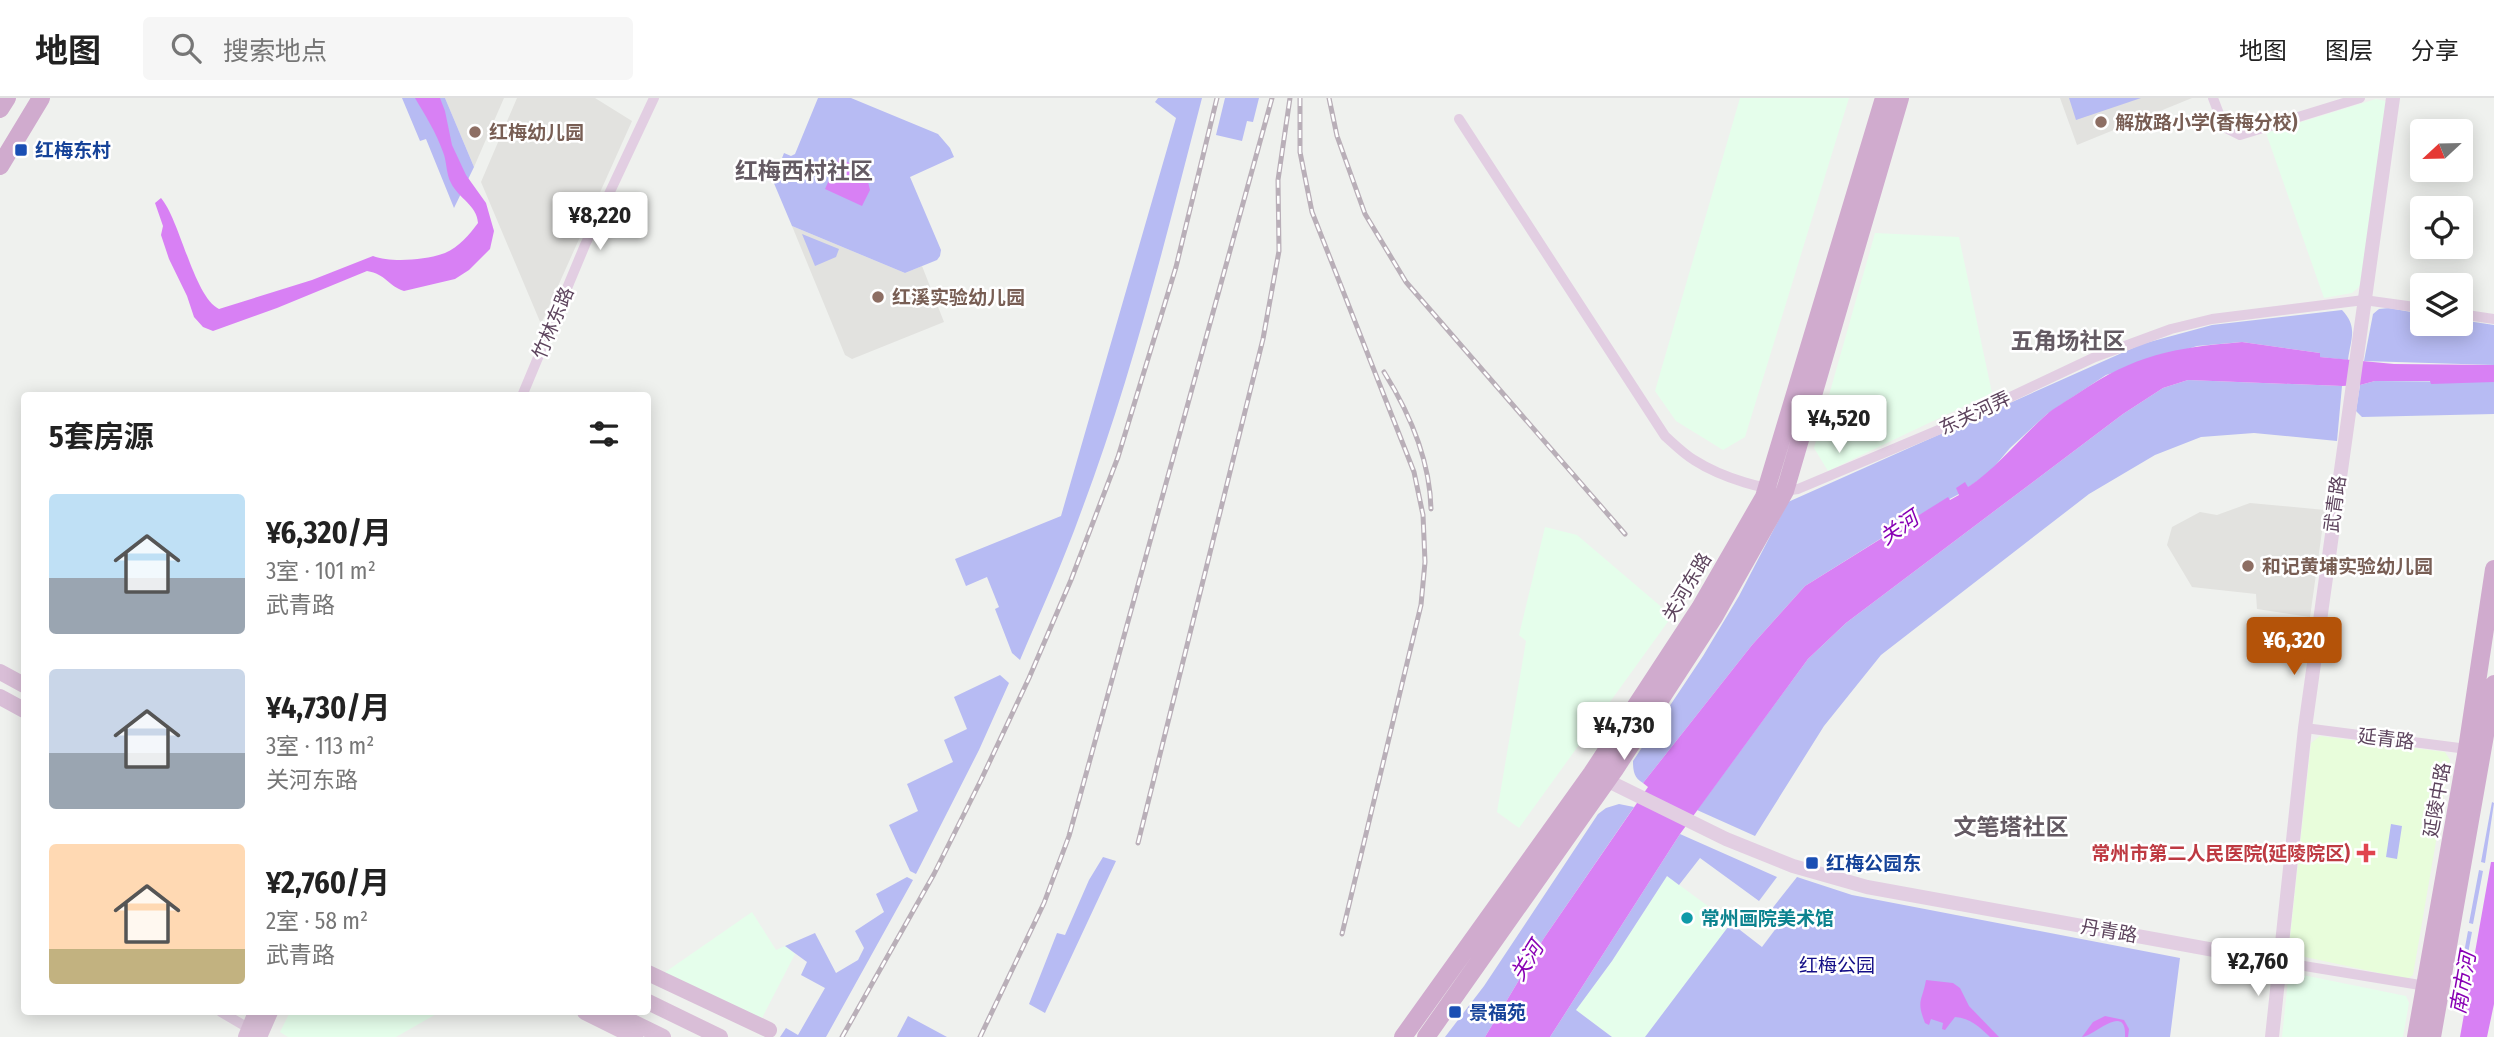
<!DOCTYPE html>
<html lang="zh">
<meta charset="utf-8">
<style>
body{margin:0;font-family:"Fira Sans Condensed","Noto Sans SC",sans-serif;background:#f6f6f6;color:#222;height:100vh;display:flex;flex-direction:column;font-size:26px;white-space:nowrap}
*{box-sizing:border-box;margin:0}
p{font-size:23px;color:#767676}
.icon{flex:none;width:38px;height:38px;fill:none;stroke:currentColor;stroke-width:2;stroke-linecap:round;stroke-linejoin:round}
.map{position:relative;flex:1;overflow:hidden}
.drawer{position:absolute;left:21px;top:294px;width:630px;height:623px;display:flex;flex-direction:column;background:#fff;border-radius:7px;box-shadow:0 4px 18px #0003}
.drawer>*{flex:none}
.needle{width:46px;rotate:248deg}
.fabs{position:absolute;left:2410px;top:21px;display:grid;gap:14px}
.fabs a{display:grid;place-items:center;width:63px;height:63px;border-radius:7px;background:#fff;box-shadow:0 4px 18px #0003;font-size:35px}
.price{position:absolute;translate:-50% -60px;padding:0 16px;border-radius:7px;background:#fff;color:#222;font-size:23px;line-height:46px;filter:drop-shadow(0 2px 4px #0008)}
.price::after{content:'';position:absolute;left:50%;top:42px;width:21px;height:16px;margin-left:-10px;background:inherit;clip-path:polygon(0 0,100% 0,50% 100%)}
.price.active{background:#b45309;color:#fff}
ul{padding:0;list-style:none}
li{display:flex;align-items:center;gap:21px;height:175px;padding:0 28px}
li span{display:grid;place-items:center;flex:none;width:196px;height:140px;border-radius:7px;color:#555}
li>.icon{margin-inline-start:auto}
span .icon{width:84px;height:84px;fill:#fffc;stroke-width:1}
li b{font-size:30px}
h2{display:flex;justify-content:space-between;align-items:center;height:84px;padding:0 28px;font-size:30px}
header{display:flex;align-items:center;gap:42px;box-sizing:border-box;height:98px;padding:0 35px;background:#fff;border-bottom:2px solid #e0e0e0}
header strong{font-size:33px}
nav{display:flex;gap:38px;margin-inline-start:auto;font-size:24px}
.search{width:490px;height:63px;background:#f6f6f6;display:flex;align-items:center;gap:18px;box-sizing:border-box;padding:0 24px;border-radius:7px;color:#767676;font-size:26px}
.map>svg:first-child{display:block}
.commercial{fill:#e5feeb}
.education{fill:#e2e2df}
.medical{fill:#e8fddb}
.green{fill:#b7bbf3}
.water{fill:#d880f4}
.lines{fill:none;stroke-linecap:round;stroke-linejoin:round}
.minor{stroke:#e2cee2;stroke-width:10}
.tertiary{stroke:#e2cee2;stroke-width:14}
.secondary{stroke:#d9bed7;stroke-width:16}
.primary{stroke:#d0abce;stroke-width:18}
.rail-casing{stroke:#b9afb8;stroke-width:5}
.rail{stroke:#fff;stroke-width:2.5;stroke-dasharray:8;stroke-linecap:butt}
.education-dot{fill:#8d6e63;stroke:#fff;stroke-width:2.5}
.transit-dot{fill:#1a4fb4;stroke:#fff;stroke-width:2.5}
.health-dot{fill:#e0444e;stroke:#fff;stroke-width:2.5}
.culture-dot{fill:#0f9aa8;stroke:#fff;stroke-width:2.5}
.labels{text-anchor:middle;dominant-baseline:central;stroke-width:5;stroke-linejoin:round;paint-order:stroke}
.education-label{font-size:19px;font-weight:bold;fill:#785e54;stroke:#fff;text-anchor:start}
.transit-label{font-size:19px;font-weight:bold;fill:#164399;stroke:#fff;text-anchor:start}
.street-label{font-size:19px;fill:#5d445d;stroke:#fff}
.health-label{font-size:19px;font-weight:bold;fill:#be3a42;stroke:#fff;text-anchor:end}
.culture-label{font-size:19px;font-weight:bold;fill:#0d838f;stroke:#fff;text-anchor:start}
.park-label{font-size:19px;fill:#130e86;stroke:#fff}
.water-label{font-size:21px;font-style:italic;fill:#8800b4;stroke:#fff}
.quarter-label{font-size:23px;font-weight:bold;fill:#645a63;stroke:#fff}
</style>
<header>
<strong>地图</strong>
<div class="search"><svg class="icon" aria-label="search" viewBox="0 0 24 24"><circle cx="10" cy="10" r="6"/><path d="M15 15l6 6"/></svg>搜索地点</div>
<nav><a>地图</a><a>图层</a><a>分享</a></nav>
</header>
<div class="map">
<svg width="2494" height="939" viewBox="0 0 2494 939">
<rect width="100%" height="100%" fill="#eff1ee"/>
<path class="commercial" d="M1740 0H1849L1745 339 1723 352 1676 323 1655 293Z
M2376 1 2386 3 2389 7 2363 181 2359 189 2352 195 2324 200 2266 35Z
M1875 135 1959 139 1992 295 1828 373 1814 350Z
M1545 429 1577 437 1672 518 1519 730 1497 714 1526 543 1519 537Z
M1667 778 1731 825 1645 939H1612L1576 912 1612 863Z
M752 814 776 852 785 848 795 856 761 922 661 877Z
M2298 876 2406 898 2409 905 2403 939H2282L2288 882Z
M290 914H437L438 915 396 939H288L280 934Z"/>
<path class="education" d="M445 0H504L474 69Z
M517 0H595L632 23 541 226 481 84Z
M2060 0H2192L2077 47Z
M792 128 905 175 922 168 944 224 852 261 845 257Z
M2250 405 2325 412 2310 519 2257 511 2256 496 2192 489 2167 447 2172 429 2200 414 2217 417Z"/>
<path class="medical" d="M2320 638 2445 654 2450 662 2413 877 2407 881 2296 857 2289 849 2311 645Z"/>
<path class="green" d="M402 0H445L474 69 454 110 426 41 420 43Z
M818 0H851L938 36 950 50 954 59 910 79 941 152 940 158 937 162 905 175 792 128 773 83 784 55 791 58 795 56Z
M1158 0H1202C1166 139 1132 279 1081 414 1063 464 1041 513 1020 562L1012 555 995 511 999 509 987 479 966 488 955 461 1061 418 1176 20 1155 4Z
M1225 0H1259L1253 24 1247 23 1242 43 1216 37Z
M2069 0H2141L2076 22Z
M802 136 839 151 836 159 815 168Z
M2389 210 2422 216V226H2460L2461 222 2494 227V267L2364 263 2373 216 2379 211Z
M2342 212C2358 229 2351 240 2348 262L2320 259V255L2242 244 2197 248 2106 277 2047 316 2010 350 1988 376 1967 390 1965 385 1959 396 1912 421 1805 488 1752 547 1643 685C1634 680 1633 673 1633 663L1703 558 1739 498 1788 404 2142 246 2212 227Z
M2188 282 2342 288 2337 343 2254 335 2201 339 2155 357 2089 396 1881 557 1824 628 1755 738 1697 712 1808 561 1846 525 2123 316 2163 290Z
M2375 283 2494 284V316L2362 319 2356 313 2360 287Z
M1000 577 1009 585 979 652 916 776 910 773 889 727 918 713 907 686 953 664 944 642 967 631 954 599Z
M2492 704 2494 705 2485 765 2481 764Z
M1619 706 1634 709 1544 840 1485 939H1445L1484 888 1598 716 1606 710Z
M2391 726 2402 728 2397 761 2386 759Z
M1680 736 1777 779 1759 803 1700 760 1679 787 1667 778 1612 863 1576 912 1612 939H1550Z
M1103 759 1116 763 1045 915 1029 906 1057 835 1065 837 1089 782Z
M2479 772 2483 773 2473 826 2469 825Z
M907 779 913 782 826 939H780L786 930 798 937 825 890 801 877 807 864 785 848 815 835 836 875 858 862 864 850 855 833 884 814 876 796Z
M1797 779 1852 797 2180 860 2170 939H1645L1731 825 1762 849 1783 821 1771 812Z
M2468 833 2472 834 2462 888 2458 887Z
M908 918 947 939H897Z"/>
<path class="water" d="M415 0H440L445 13 452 47 466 77 486 105 494 133 490 151 469 172 455 181 404 193C388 188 386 176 367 173L277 210 213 233 203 229 194 219 187 198 169 161 161 137 163 128 155 105 161 100C180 122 194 199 219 211L312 182 373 158C391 165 427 162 445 155 459 149 469 137 478 125 477 107 459 101 451 85 446 76 447 64 443 54 436 34 425 17 415 0Z
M839 60 862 71 858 79 868 84 870 92 862 108 825 91Z
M2242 244 2320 255V259L2394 266 2494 267V284L2431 286 2430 283H2375L2360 287 2342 288 2188 282 2163 290 2123 316 1846 525 1808 561 1680 736 1550 939H1485L1544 840 1648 689 1643 685 1752 547 1805 488 1948 399 1950 402 1959 397 1956 390 1965 384 1968 389C1996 371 2020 340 2046 317 2055 309 2067 303 2077 296 2136 256 2173 250 2242 244Z
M2491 764H2494V906L2487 939H2460Z
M1926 882 1953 885 1960 890 1969 908 1999 939H1990C1979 929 1971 920 1955 919L1945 932 1942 931 1943 925 1931 921 1929 927 1925 925C1916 902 1922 904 1926 882Z
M2105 918 2124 922 2129 931 2128 939H2125C2127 903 2093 939 2082 939L2093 924Z"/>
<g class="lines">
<path class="minor" d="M2213 0 2224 29 2240 37 2360 0
M1459 21 1665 338C1674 346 1684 356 1694 362 1719 378 1769 396 1798 391L1962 322 2095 259 2171 231 2212 221 2364 202 2422 210
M2460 216 2494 221
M522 298 585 147 654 0
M2305 630 2467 651
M2280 864 2426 888
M221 914 255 934"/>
<path class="tertiary" d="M1600 679 1726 741 1793 768 1867 789 2280 864
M2272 939 2305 630 2393 0"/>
<path class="secondary" d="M0 574 24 587
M0 599 24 612
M648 875 769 932
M648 904 720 939
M585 914 635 939
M612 914 663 939
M246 939 256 914
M259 939 270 914"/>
<path class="primary" d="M0 11 7 0
M0 68 41 0
M1403 939 1592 675 1700 510 1764 399 1884 0
M1426 939 1615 671 1714 519 1785 393 1900 0
M2416 939 2467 651 2494 471
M2432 939 2494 586"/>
<defs>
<path id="rail" d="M1300 0V54L1312 114 1414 374 1423 417 1425 464 1421 507 1342 836
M1329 0 1337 38 1365 116 1406 184 1625 436
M1384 274C1409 314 1430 363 1431 411
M1138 745 1263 241 1279 153 1278 82 1290 0
M842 939 934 776 981 682 1029 580 1071 482 1118 359 1176 169 1217 0
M980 939 1044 805 1069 738 1272 0"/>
</defs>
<use href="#rail" class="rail-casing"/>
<use href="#rail" class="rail"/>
</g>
<g class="education-dot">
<circle cx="2101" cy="24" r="7"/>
<circle cx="475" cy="34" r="7"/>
<circle cx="878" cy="199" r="7"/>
<circle cx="2248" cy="468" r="7"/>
</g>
<g class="transit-dot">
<rect x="14" y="45" width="14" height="14" rx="3.5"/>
<rect x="1805" y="758" width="14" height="14" rx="3.5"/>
<rect x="1448" y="907" width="14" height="14" rx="3.5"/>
</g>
<path class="health-dot" d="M2362.5 744.5h7v7h7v7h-7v7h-7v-7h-7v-7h7z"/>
<circle class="culture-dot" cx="1687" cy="820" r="7"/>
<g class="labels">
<g class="education-label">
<text x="2115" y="24">解放路小学(香梅分校)</text>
<text x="489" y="34">红梅幼儿园</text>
<text x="892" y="199">红溪实验幼儿园</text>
<text x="2262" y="468">和记黄埔实验幼儿园</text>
</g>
<g class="transit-label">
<text x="35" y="52">红梅东村</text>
<text x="1826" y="765">红梅公园东</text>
<text x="1469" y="914">景福苑</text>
</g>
<g class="street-label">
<text transform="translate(553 225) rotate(-67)">竹林东路</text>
<text transform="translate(1975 315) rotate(-25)">东关河弄</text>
<text transform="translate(2335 406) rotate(-82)">武青路</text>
<text transform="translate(1687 489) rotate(-59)">关河东路</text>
<text transform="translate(2386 641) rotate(7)">延青路</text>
<text transform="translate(2437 702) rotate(-80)">延陵中路</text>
<text transform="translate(2109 833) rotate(10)">丹青路</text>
</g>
<g class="health-label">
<text x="2350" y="755">常州市第二人民医院(延陵院区)</text>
</g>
<g class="culture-label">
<text x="1701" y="820">常州画院美术馆</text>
</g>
<g class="park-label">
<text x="1837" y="867">红梅公园</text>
</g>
<g class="water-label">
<text transform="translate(1899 430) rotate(-35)">关河</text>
<text transform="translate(1527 863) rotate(-58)">关河</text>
<text transform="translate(2463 885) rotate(-80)">南市河</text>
</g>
<g class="quarter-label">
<text x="804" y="73">红梅西村社区</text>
<text x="2068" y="243">五角场社区</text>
<text x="2011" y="729">文笔塔社区</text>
</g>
</g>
</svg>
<div class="fabs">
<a><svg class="needle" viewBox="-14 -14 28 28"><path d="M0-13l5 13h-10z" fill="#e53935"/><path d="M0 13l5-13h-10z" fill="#767676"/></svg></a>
<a><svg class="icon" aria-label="locate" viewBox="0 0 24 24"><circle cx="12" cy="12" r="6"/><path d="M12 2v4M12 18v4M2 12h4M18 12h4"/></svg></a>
<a><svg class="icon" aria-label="layers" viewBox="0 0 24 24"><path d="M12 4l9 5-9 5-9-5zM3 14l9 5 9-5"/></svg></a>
</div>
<b class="price" style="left:600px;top:154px">¥8,220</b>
<b class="price" style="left:1839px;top:357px">¥4,520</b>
<b class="price active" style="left:2294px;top:579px">¥6,320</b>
<b class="price" style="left:1624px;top:664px">¥4,730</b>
<b class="price" style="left:2258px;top:900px">¥2,760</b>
<section class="drawer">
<h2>5套房源<svg class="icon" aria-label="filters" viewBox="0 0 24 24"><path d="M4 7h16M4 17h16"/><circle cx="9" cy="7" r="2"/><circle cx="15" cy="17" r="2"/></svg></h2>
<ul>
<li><span style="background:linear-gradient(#bfe0f5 60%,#9aa5b1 0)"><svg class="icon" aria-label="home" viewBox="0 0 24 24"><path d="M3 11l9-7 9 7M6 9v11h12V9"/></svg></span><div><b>¥6,320/月</b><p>3室 · 101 m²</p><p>武青路</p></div></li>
<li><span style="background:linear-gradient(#c9d6e8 60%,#9aa5b1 0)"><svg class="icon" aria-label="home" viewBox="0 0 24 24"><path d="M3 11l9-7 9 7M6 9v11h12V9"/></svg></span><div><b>¥4,730/月</b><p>3室 · 113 m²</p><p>关河东路</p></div></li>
<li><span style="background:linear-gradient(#ffd9b3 75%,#c2b280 0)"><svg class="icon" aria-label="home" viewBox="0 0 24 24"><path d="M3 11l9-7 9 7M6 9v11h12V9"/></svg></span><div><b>¥2,760/月</b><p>2室 · 58 m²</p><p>武青路</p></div></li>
</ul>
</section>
</div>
